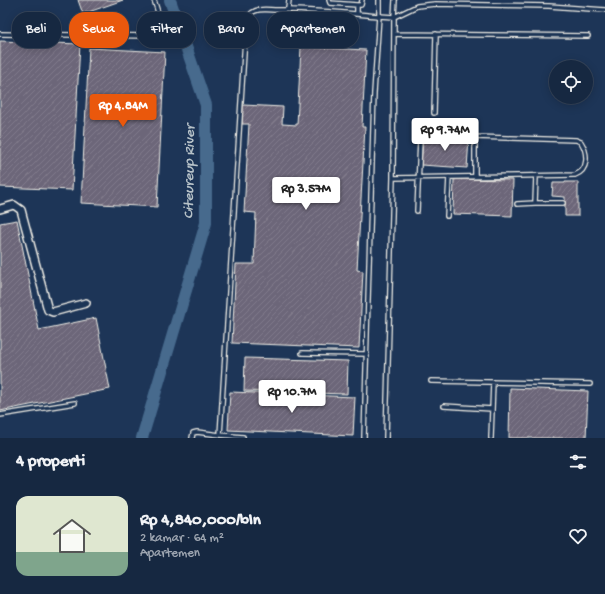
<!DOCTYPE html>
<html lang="id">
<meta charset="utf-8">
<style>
body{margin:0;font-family:"Gochi Hand",sans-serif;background:#23344c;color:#f1f3f6;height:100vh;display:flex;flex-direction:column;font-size:15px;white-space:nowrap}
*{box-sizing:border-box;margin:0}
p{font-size:13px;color:#9ea6b1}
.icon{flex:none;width:22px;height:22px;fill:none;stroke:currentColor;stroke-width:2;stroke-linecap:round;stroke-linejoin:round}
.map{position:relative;height:438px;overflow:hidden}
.sheet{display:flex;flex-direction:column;background:#162841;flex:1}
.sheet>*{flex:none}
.guide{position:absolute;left:12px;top:12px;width:400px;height:36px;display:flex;gap:8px}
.fabs{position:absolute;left:549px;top:60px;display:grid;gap:8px}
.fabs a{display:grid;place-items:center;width:44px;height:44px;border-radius:50%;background:#162841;box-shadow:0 2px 10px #0003,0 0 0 1px #35445a;font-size:20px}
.price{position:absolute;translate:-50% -34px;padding:0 9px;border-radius:4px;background:#fff;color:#222;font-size:13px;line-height:26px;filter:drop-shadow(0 1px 2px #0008)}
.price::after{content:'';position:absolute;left:50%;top:24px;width:12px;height:9px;margin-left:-6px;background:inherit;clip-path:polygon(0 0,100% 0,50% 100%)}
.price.active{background:#ea580c;color:#fff}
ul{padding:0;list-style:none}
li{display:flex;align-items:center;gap:12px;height:100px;padding:0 16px}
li+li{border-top:1px solid #35445a}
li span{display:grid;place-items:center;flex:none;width:112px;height:80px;border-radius:12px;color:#555}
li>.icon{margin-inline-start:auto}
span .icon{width:48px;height:48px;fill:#fffc;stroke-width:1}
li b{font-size:17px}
h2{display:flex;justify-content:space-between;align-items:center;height:48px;padding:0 16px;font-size:17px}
.pill{padding:0 14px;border-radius:16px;background:#162841;box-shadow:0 2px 10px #0003,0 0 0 1px #35445a;font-size:14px;line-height:36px}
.pill.active{background:#ea580c;color:#fff}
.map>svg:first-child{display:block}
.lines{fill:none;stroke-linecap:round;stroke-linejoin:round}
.river{stroke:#466a8d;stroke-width:12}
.building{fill:url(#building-hatch);stroke:#f4f1e8}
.service-casing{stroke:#f4f1e8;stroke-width:6}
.minor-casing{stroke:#f4f1e8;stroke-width:10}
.service{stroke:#1d3557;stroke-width:3.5}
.minor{stroke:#1d3557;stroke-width:7}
.labels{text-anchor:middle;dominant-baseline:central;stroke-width:3;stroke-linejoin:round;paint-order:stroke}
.water-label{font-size:15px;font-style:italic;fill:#b7c2c8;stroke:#1d3557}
</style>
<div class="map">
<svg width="605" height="438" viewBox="0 0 605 438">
<defs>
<pattern id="building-hatch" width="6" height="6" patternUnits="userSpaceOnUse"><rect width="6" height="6" fill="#6c6679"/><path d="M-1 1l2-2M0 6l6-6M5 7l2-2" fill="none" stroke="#827c8c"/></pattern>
</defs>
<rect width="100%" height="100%" fill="#1d3557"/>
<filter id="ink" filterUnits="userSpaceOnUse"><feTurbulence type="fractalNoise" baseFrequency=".025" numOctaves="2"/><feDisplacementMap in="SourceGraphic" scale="8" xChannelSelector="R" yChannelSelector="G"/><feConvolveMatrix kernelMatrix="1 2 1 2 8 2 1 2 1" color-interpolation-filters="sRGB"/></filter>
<g filter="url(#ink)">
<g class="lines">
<path class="river" d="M142 438 206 223V105L170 0"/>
</g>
<path class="building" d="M78 0H123L83 14Z
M0 41 80 44 72 190 0 187Z
M301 47 366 50 362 127H365L357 270 363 271 359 348 232 343 236 264H254L256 213 244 212 249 124H242L243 105 283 107 282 124 297 125Z
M89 48 165 52 157 207 81 203Z
M423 136 469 139 467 168 421 165Z
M454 179 513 180 512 216 453 214Z
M565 182H578V216H565V197L552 196 553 183H565Z
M17 220 39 330 96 318 110 389 0 411V223Z
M245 358 348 361 347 394 244 391Z
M510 388 588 391 586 438H509Z
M230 392 355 397 353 436 228 430Z"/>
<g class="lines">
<defs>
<path id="service" d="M329 0 330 3 357 5V14
M357 5H361L362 0
M288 9 289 0
M0 34 150 36C166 31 158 12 154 0
M394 34 588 36
M434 113 436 34
M393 178 575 175C589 170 588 153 581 142L576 140 475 137V176
M535 203H563
M517 204 535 203 536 176
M417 211 420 139 421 135 475 137
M447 216 449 177
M302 353 367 354
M431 381 590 384
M444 406 492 409
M0 415 75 403
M220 435 243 437
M192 438 193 433 197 432 220 435 246 22C247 17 250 13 255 11 261 8 270 10 277 10 311 9 345 13 379 16V0
M364 438 374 93 379 16 394 17 395 0
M386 438 393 178 394 17 417 6 435 4 549 6 605 10
M491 438 493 382"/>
<path id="minor" d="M0 209 14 205 21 210 48 310 53 312 86 303"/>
</defs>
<use href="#service" class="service-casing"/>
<use href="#minor" class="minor-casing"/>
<use href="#service" class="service"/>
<use href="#minor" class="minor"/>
</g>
</g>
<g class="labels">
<g class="water-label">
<text transform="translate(190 172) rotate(-89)">Citeureup River</text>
</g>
</g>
</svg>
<div class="fabs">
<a><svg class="icon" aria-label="locate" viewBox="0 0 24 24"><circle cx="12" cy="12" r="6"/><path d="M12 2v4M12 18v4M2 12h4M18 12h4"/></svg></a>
</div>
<b class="price active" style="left:123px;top:128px">Rp 4.84M</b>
<b class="price" style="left:445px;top:152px">Rp 9.74M</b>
<b class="price" style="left:306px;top:211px">Rp 3.57M</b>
<b class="price" style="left:292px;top:414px">Rp 10.7M</b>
<div class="guide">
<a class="pill">Beli</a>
<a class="pill active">Sewa</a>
<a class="pill">Filter</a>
<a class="pill">Baru</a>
<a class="pill">Apartemen</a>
</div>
</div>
<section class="sheet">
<h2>4 properti<svg class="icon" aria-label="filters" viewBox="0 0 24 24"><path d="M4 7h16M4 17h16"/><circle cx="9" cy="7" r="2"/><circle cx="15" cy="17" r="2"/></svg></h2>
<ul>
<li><span style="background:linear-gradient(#dfe7d0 70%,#7fa58c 0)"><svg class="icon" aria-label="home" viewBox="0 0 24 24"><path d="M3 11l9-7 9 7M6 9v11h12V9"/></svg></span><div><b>Rp 4,840,000/bln</b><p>2 kamar · 64 m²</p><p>Apartemen</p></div><svg class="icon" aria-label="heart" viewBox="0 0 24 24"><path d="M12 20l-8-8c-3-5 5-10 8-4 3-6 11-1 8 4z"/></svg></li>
</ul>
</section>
